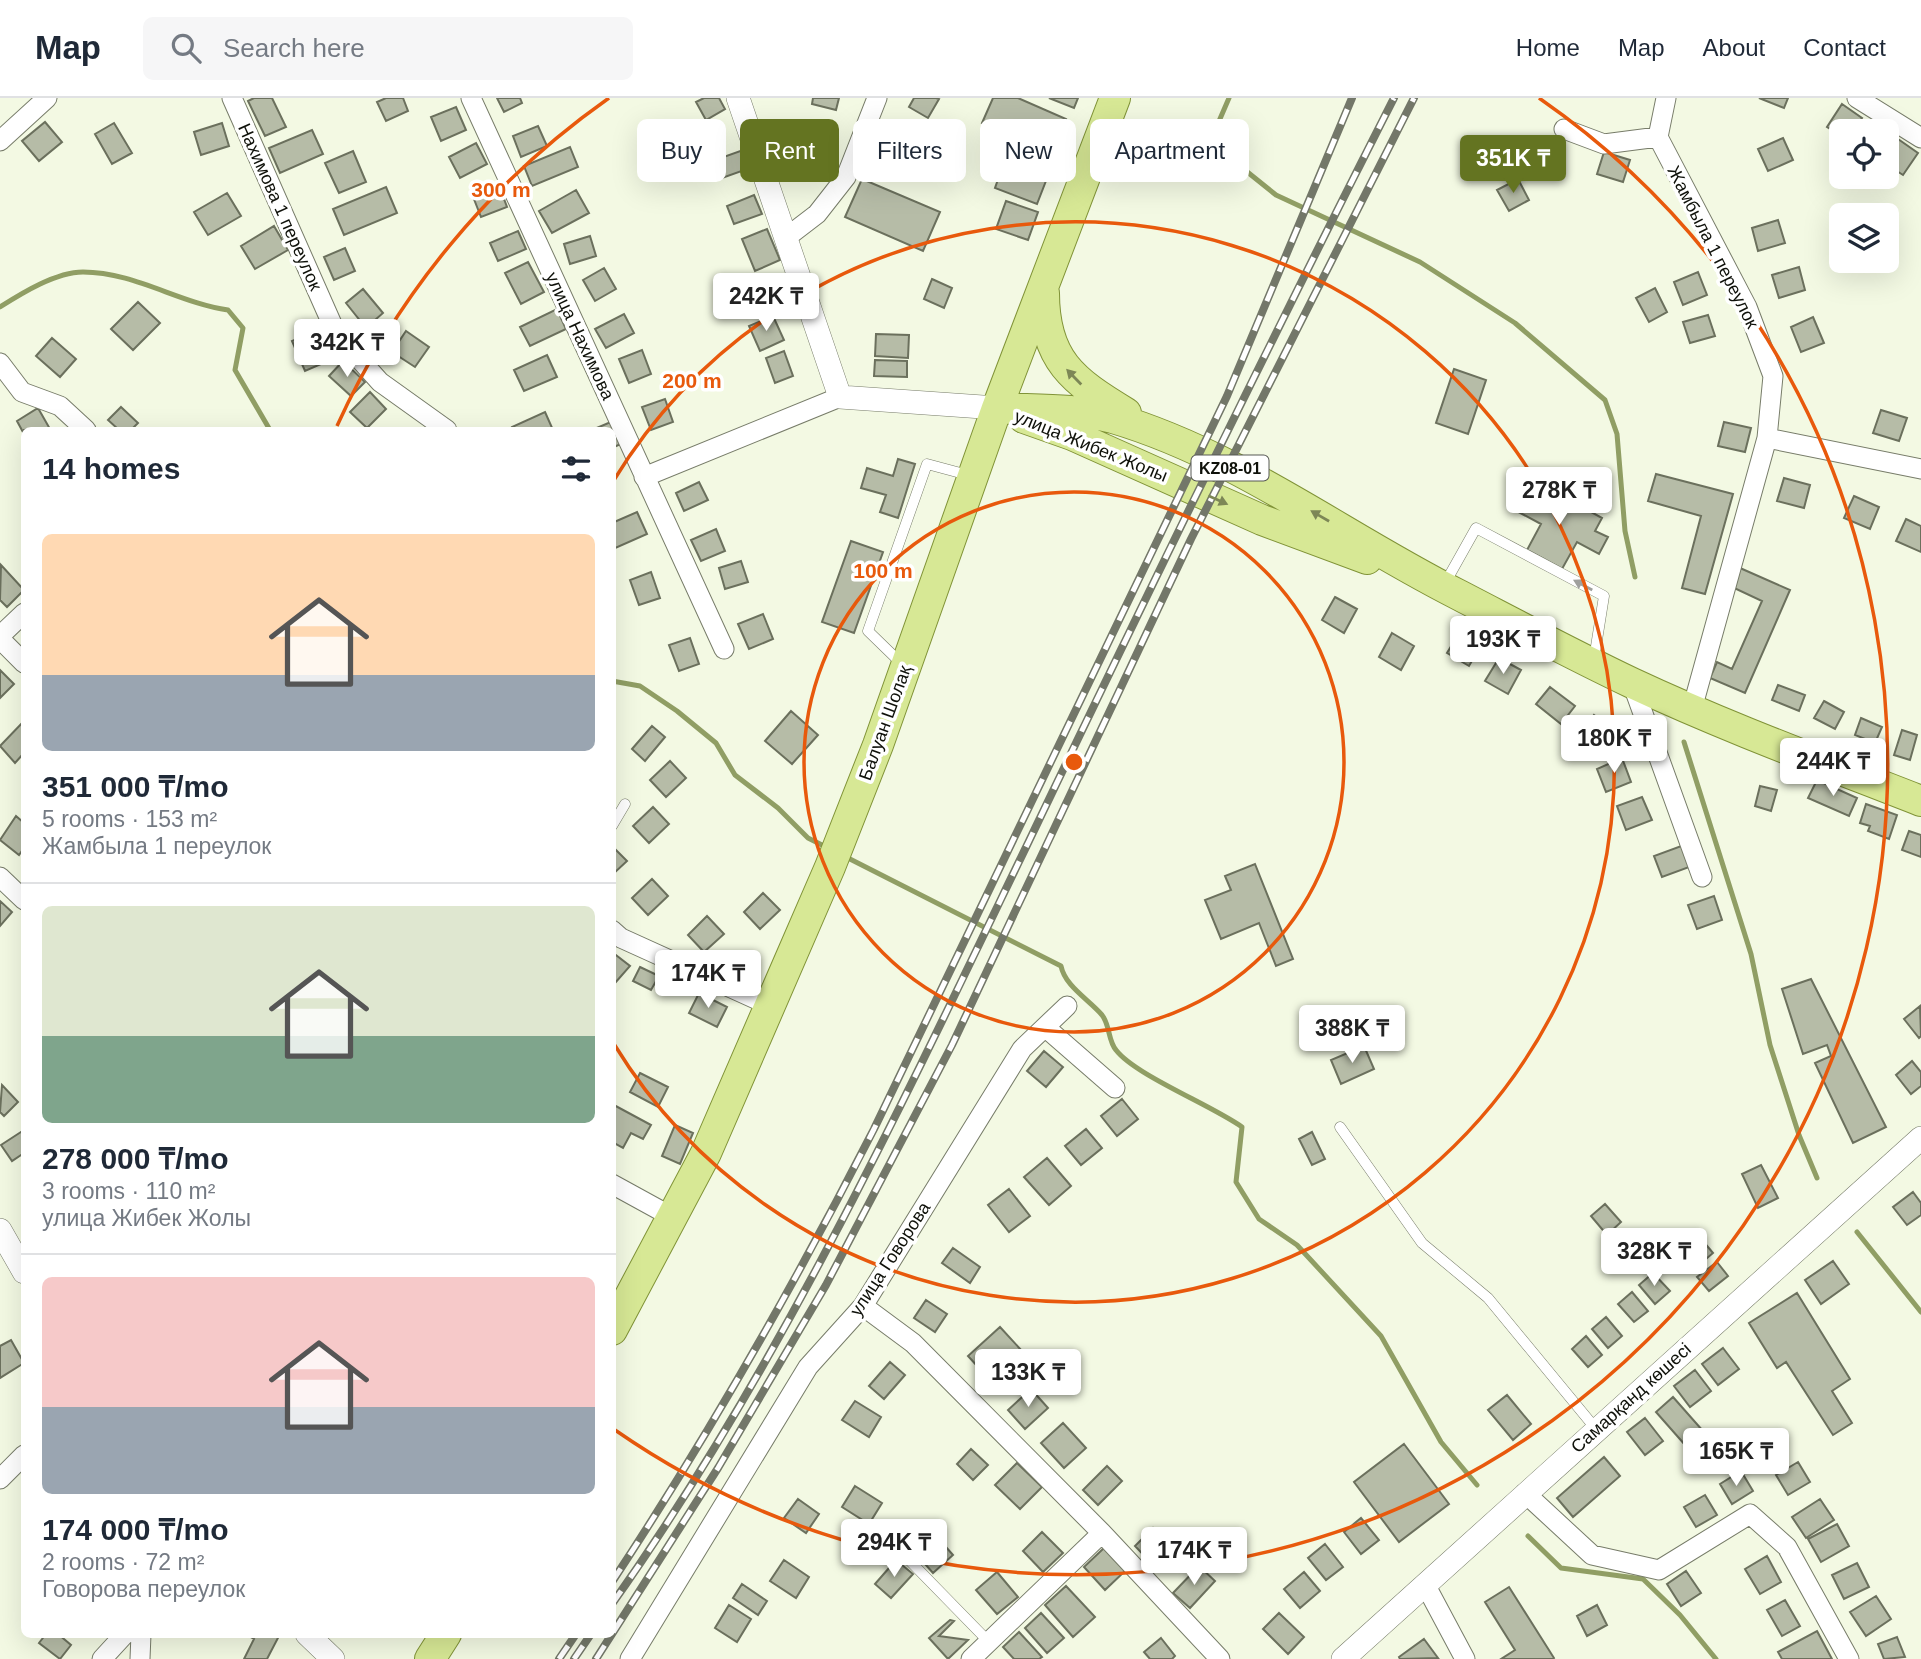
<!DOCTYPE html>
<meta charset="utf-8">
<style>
body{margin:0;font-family:Helvetica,sans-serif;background:#f6f6f7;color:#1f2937;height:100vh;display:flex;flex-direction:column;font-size:26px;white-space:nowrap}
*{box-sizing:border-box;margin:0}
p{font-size:23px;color:#747a83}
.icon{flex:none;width:38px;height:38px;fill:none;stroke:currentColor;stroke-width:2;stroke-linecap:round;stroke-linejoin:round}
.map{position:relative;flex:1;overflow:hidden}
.details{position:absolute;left:21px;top:329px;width:595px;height:1211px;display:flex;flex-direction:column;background:#fff;border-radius:10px;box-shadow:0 7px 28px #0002}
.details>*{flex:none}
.hud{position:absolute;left:637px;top:21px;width:665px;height:63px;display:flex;gap:14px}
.fabs{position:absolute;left:1829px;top:21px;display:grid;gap:14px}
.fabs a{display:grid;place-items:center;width:70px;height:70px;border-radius:10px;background:#fff;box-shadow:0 7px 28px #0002;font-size:35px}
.price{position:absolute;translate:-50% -60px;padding:0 16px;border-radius:7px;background:#fff;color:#222;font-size:23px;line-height:46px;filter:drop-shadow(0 2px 4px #0008)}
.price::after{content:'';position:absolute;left:50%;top:42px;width:21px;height:16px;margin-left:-10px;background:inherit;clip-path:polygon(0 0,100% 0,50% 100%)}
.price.current{background:#647421;color:#fff}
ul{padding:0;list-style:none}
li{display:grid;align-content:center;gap:14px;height:371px;padding:0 21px}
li+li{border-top:2px solid #e0e1e3}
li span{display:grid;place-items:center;height:217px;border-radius:10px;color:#555}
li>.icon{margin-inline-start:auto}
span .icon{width:126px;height:126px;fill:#fffc;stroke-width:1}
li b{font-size:30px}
h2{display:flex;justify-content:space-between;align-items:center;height:84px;padding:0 21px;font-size:30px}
.pill{padding:0 24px;border-radius:10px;background:#fff;box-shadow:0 7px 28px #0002;font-size:24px;line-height:63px}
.pill.current{background:#647421;color:#fff}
header{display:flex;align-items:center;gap:42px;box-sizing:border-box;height:98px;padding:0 35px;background:#fff;border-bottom:2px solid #e0e1e3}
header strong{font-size:33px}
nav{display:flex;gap:38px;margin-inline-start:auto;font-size:24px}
.search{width:490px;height:63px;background:#f6f6f7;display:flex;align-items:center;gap:18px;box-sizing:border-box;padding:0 24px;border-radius:10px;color:#747a83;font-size:26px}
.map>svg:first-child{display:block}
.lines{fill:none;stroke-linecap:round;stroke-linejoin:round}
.stream{stroke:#909e64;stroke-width:5}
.building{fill:#b6bca7;stroke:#6b705d;stroke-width:2}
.service-casing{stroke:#777c69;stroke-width:11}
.minor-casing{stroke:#777c69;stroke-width:21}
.tertiary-casing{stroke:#777c69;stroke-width:24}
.primary-casing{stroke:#809337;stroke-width:32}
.service{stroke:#fff;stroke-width:10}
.minor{stroke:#fff;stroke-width:19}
.tertiary{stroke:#fff;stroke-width:23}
.primary{stroke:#d7e895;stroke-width:30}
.rail-casing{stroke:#737769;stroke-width:8}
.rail{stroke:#fff;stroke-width:5;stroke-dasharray:16;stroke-linecap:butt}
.oneway{fill:#7d8756}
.oneway2{fill:#9fa09d}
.ring{fill:none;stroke:#e8590c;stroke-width:3.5}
.labels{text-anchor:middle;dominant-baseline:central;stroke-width:7;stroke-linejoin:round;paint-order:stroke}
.shield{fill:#fff;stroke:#575854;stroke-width:2}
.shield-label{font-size:16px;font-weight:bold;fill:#0f110a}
.street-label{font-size:18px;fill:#0f110a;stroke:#fff}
.centre{fill:#e8590c;stroke:#fff;stroke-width:3.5}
.ring-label{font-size:21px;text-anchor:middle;font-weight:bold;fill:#e8590c;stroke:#fff;stroke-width:7;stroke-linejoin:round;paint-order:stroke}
</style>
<header>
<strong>Map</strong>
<div class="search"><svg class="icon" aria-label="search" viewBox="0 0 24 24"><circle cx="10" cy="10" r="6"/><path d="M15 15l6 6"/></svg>Search here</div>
<nav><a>Home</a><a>Map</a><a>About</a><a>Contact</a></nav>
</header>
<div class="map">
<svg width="1921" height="1561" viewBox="0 0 1921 1561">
<rect width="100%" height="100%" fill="#f3f9e3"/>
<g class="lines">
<path class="stream" d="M1229 0 1210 44 1276 97 1420 164 1515 225 1605 302 1617 336 1625 433 1635 479
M0 209C22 195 56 174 83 174 134 174 179 205 228 212L243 230 235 272 270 332
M612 583 640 588 677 613 716 645 735 677 778 710 808 740 826 749
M1684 644 1751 856 1770 947 1799 1037 1817 1080
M844 758 1061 868C1065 888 1088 901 1102 917 1110 927 1108 943 1116 952 1135 977 1211 1007 1242 1029L1236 1084 1259 1121 1297 1147 1381 1238 1441 1344 1477 1387
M1857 1134 1921 1214
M1528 1438 1561 1470 1643 1481 1680 1517 1716 1561"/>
</g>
<path class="building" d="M254 0H272L286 29 265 38 248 3Z
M386 0H403L408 13 386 23 377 4Z
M497 0H520L522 5 504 14Z
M704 0H719L725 11 706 22 696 4Z
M813 0H839L836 12 812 6Z
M914 0H936L939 1 928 20 909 9Z
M993 0H1018L1066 21 1052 55 982 25Z
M1049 0H1078L1074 10Z
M1759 0H1788L1784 10Z
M1842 6 1862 20 1853 33H1841V38L1827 29Z
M456 9 466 32 441 43 431 19Z
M45 24 62 44 39 63 22 43Z
M114 25 132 55 112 66 95 36Z
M222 25 229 48 201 57 194 34Z
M538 28 547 48 521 59 513 38Z
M312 32 323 56 280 75 269 50Z
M892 33 916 41 908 64 884 56Z
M1783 40 1793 62 1768 73 1758 51Z
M1898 41 1918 55 1903 77 1886 66V58Z
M476 45 487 66 460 80 449 59Z
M570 49 578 69 532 88 524 68Z
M746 51 753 69 722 80 715 62Z
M353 53 366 84 339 95 325 65Z
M1604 54 1630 62 1623 84 1597 76Z
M1006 59 1049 75 1037 106 995 90Z
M862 81 940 114 923 153 845 119Z
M1518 81 1529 102 1509 113 1497 92Z
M498 85 507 109 481 119 472 96Z
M386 89 397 115 344 137 333 111Z
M576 92 589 115 552 135 539 113Z
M227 95 241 118 208 137 194 114Z
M754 97 762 116 734 126 727 108Z
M1006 103 1038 114 1028 142 996 131Z
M1778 122 1785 145 1758 153 1752 130Z
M274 128 288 152 255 171 241 148Z
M767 131 780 162 755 173 742 141Z
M518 133 526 151 498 163 490 145Z
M590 138 596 158 570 166 564 146Z
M345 150 355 173 334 182 324 159Z
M528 164 544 194 521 206 505 175Z
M1799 169 1805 192 1779 200 1772 177Z
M604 170 616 191 595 203 583 182Z
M1698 174 1707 197 1683 207 1674 184Z
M789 175 797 197 773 205 765 183Z
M932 181 952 190 944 210 924 201Z
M1655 190 1667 214 1649 224 1636 200Z
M363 191 383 215 366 230 346 205Z
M138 204 160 225 133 252 111 231Z
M557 211 566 231 530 248 520 229Z
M624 216 634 235 606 250 595 231Z
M1708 217 1715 238 1690 245 1683 224Z
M773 218 784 242 760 253 749 228Z
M1813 219 1824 245 1801 254 1791 229Z
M316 233 328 263 305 273 292 243Z
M406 233 429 249 415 269 392 254Z
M876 236 909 237 908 260 875 258Z
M52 240 76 261 60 279 36 258Z
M642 252 651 276 629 285 619 261Z
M784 253 793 278 775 285 766 260Z
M547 257 557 279 524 293 514 272Z
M875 262 907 263V279L874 278Z
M343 263 365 284 351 298 329 278Z
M1454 271 1486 282 1468 336 1436 325Z
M370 294 386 311 367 330 350 314Z
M665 301 673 324 651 332 642 309Z
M121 309 138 325 131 332H119L108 322Z
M38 310 50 331 24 332V336L17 323Z
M1881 312 1907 320 1899 343 1873 335Z
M545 314 553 332H513L512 329Z
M613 323 623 345 612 350V332H592Z
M1724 324 1751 330 1745 354 1718 348Z
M898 361 915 366 898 420 880 414 886 397 861 390 867 370 893 378Z
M1656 376 1733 396 1705 496 1682 490 1701 418 1648 403Z
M1784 380 1810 387 1804 410 1777 403Z
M699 384 708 402 684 413 676 395Z
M1523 388 1559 407 1564 399 1602 420 1595 433 1608 439 1599 456 1577 444 1562 471 1527 452 1541 426 1511 410Z
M1854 398 1879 409 1870 431 1844 420Z
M637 414 647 436 613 451 612 425Z
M1906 421 1921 428V454L1896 443Z
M716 431 725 453 701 463 691 442Z
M851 443 883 454 854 535 822 524Z
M741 463 748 484 725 491 719 470Z
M1 467 24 492 7 509 0 502Z
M1740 470 1790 492 1745 595 1710 580 1717 564 1732 571 1762 503 1732 489Z
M651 474 660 500 639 507 630 482Z
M1335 499 1357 511 1344 535 1322 522Z
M763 516 773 541 749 551 738 526Z
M1461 532 1483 544 1469 568 1447 555Z
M1392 535 1414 548 1401 572 1379 559Z
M690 540 699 566 679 573 669 547Z
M1499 560 1521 572 1508 596 1485 583Z
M0 572 14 586 0 600Z
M1778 587 1805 597 1799 613 1772 602Z
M1550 589 1575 608 1561 626 1536 606Z
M1824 603 1844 614 1835 631 1814 620Z
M791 613 818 637 792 666 765 643Z
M1594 617 1615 632 1598 654 1578 639Z
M1861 620 1882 629 1875 645 1855 637Z
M24 623V655L15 665 0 648Z
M652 628 665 639 645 663 632 651Z
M1902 632 1917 637 1910 662 1894 657Z
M1622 660 1631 684 1606 694 1597 671Z
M670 663 686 680 666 699 650 682Z
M1817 682 1857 700 1849 718 1808 700Z
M1760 688 1777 692 1771 713 1755 708Z
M1642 699 1652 722 1626 732 1617 708Z
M1866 706 1897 717 1889 741 1868 733 1870 728 1860 725Z
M653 709 669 726 649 745 633 728Z
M16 718 24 725V750L19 757 0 742Z
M1909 733 1921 737V759L1902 752Z
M1684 747 1692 768 1662 779 1654 758Z
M612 748 627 763 612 777Z
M1255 766 1293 861 1276 868 1259 825 1221 841 1205 802 1231 792 1225 778Z
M652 781 668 798 648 817 632 800Z
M763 795 780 812 760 831 744 814Z
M1714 798 1722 822 1697 831 1688 807Z
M0 803 12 814 0 828Z
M707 818 724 836 704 854 688 837Z
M612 854 630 868 615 885 612 884Z
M640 869 659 878 651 892 633 883Z
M1811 881 1886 1029 1853 1045 1815 965 1831 958 1827 947 1803 956 1782 891Z
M699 895 727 909 717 929 689 915Z
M1920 908 1921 938 1919 940 1904 921Z
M1364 948 1374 971 1341 986 1331 962Z
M1044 953 1063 969 1046 989 1027 973Z
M1912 963 1921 974V988L1911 996 1896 977Z
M640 975 668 989 658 1009 630 994Z
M2 987 18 1004 4 1018 0 1014Z
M1122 1001 1138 1021 1117 1038 1101 1018Z
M612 1006 651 1027 643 1041 631 1035 623 1050 612 1044Z
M675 1027 693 1035 680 1066 662 1058Z
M1086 1031 1102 1050 1081 1067 1065 1048Z
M24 1032V1055L12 1063 1 1047Z
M1312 1034 1325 1061 1312 1067 1299 1041Z
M1047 1060 1071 1088 1049 1107 1024 1079Z
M1761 1067 1778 1100 1758 1110 1742 1076Z
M1009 1091 1030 1118 1009 1134 988 1107Z
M1913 1094 1921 1105V1117L1907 1127 1893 1109Z
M1605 1106 1621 1124 1607 1137 1591 1118Z
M1697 1136 1713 1155 1699 1167 1683 1148Z
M953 1150 980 1169 970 1185 942 1165Z
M1833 1163 1849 1186 1821 1206 1805 1182Z
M1717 1164 1728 1178 1709 1193 1697 1179Z
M1653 1175 1670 1193 1655 1206 1639 1187Z
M1632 1194 1648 1213 1634 1224 1618 1206Z
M1797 1195 1850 1281 1832 1293 1852 1325 1833 1337 1786 1264 1777 1270 1749 1225Z
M926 1202 947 1216 935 1234 914 1220Z
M1606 1219 1622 1238 1608 1250 1592 1231Z
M1000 1229 1022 1253 990 1282 968 1258Z
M1586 1238 1602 1257 1588 1269 1572 1251Z
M11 1242 24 1265 0 1280V1248Z
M1723 1250 1739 1271 1718 1287 1702 1266Z
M890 1264 905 1277 884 1301 869 1288Z
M1695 1272 1711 1293 1690 1309 1674 1288Z
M1031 1291 1048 1310 1025 1331 1008 1312Z
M1507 1297 1531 1326 1513 1342 1488 1312Z
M1673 1299 1703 1333 1686 1348 1656 1314Z
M855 1303 881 1319 869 1339 842 1322Z
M1645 1320 1663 1343 1645 1357 1627 1334Z
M1063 1325 1086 1350 1064 1370 1041 1345Z
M1404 1346 1449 1406 1399 1444 1354 1384Z
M971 1351 988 1367 973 1382 957 1366Z
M1604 1359 1620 1378 1573 1419 1557 1400Z
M1798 1364 1810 1384 1788 1397 1776 1377Z
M1017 1365 1042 1389 1020 1411 995 1387Z
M1107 1368 1122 1383 1098 1407 1083 1392Z
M1741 1373 1753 1393 1732 1406 1720 1386Z
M855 1388 882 1405 869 1426 842 1409Z
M1705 1397 1717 1417 1696 1429 1684 1409Z
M798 1401 819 1416 806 1435 784 1420Z
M1820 1401 1834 1422 1806 1440 1792 1419Z
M1361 1420 1379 1442 1361 1456 1344 1434Z
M923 1423 953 1457 933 1475 903 1441Z
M1837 1426 1849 1448 1821 1464 1808 1441Z
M1153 1430 1174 1452 1156 1470 1135 1448Z
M1042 1434 1063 1455 1043 1474 1023 1453Z
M1325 1446 1343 1469 1326 1482 1308 1460Z
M1104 1450 1125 1473 1105 1492 1084 1469Z
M1767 1458 1781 1484 1760 1496 1745 1471Z
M784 1462 809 1479 796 1500 770 1483Z
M896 1462 913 1476 891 1500 875 1486Z
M1857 1465 1869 1489 1844 1501 1832 1477Z
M1199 1468 1215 1483 1190 1510 1173 1495Z
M1686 1473 1701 1495 1681 1508 1667 1486Z
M997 1474 1018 1499 997 1516 976 1492Z
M1304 1474 1320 1493 1300 1510 1284 1491Z
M742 1486 767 1503 758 1517 733 1500Z
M1066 1488 1095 1519 1073 1539 1045 1507Z
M1509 1489 1554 1560 1553 1561H1501L1515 1552 1485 1504Z
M1876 1498 1891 1521 1866 1538 1850 1514Z
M1785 1502 1800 1528 1782 1538 1767 1512Z
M729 1507 751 1521 737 1544 715 1530Z
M1597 1507 1607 1527 1587 1538 1577 1518Z
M1041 1515 1064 1540 1047 1555 1025 1530Z
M1279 1515 1304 1539 1288 1556 1263 1531Z
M950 1522 954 1523 939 1538 968 1542 948 1561 929 1540Z
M1817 1533 1832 1561H1782L1778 1554Z
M1019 1534 1042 1559 1039 1561H1014L1003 1549Z
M46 1536H58L71 1547 60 1561 39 1545Z
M245 1536H280L267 1561H244L254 1541Z
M1897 1539 1905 1559 1884 1561 1878 1546Z
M1161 1540 1175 1558 1172 1561H1150L1144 1554Z
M1424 1541 1438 1560 1400 1561 1399 1559Z"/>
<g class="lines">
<defs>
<path id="service" d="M1444 487 1476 430 1604 498 1594 561
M902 566 868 533 927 366 968 377
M612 728 625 706
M1340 1029 1422 1145 1488 1200 1596 1331
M907 1460 989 1544"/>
<path id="minor" d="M232 0 336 235 380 284 447 332
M471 0 724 551
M1666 0 1658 39 1747 209 1773 278 1767 340 1692 611
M1857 0 1921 40
M1564 31 1604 46 1658 39
M0 43 47 0
M787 139 817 116 846 79 877 0
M0 265 22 294 60 308 86 332
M1767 340 1921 371
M644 379 840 299
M0 538 24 515
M0 541 24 565
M1632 585 1702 779
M0 779 24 802
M612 832 621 840 771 908
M1045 929 1115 990
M612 1086 674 1120
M863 1208 913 1245 1102 1435 1220 1561
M0 1381 24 1357
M1525 1395 1592 1457 1659 1472 1750 1416 1787 1449 1849 1561
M1426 1488 1465 1561
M102 1561 125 1536
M140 1561 141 1536
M630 1561 808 1269 863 1208 1022 951 1067 908
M971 1561 1102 1435"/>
<path id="tertiary" d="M738 0 840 299 997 310
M0 1132 24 1174
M307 1536 333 1561
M1343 1561 1921 1040"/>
<path id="primary" d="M1044 195C1044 262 1073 283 1126 315
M997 310C1035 312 1076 310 1113 320 1238 357 1342 438 1457 496 1515 526 1573 557 1632 585 1726 629 1824 665 1921 703
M1024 320 1072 337 1262 422 1367 461
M612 1232 706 1055 830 769 878 647 997 310 1115 0
M430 1561 446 1536"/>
</defs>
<use href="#service" class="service-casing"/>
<use href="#minor" class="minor-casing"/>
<use href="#tertiary" class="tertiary-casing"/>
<use href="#primary" class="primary-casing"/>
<use href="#service" class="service"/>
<use href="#minor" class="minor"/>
<use href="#tertiary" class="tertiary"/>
<use href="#primary" class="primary"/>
<defs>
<path id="rail" d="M612 1484C708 1338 795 1186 874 1031L1227 298 1352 0
M612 1506C780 1269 903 1004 1029 743 1148 494 1269 246 1394 0
M559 1561 576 1536
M574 1561 591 1536
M596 1561 718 1370 826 1187 952 947 1191 441 1414 0"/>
</defs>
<use href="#rail" class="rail-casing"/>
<use href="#rail" class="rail"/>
</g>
<defs><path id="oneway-solid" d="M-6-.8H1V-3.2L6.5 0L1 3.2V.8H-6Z" transform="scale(1.75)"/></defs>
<g class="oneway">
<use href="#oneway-solid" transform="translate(1074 279) rotate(-134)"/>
<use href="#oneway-solid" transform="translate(1218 402) rotate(24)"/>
<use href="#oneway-solid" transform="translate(1320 418) rotate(-150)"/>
</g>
<use class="oneway2" href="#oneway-solid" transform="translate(1583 487) rotate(-152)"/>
<g class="ring">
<circle cx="1074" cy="664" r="270"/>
<path d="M614 382A540 540 0 1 1 614 946"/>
<path d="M337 328A810 810 0 0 1 609 0M1539 0A810 810 0 0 1 615 1332"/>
</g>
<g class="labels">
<rect class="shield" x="1191.5" y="357.5" width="77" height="25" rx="5"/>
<g class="shield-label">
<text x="1230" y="370">KZ08-01</text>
</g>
<g class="street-label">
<text transform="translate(280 109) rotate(66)">Нахимова 1 переулок</text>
<text transform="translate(1713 149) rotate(63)">Жамбыла 1 переулок</text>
<text transform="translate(580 238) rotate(65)">улица Нахимова</text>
<text transform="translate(1091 348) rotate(22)">улица Жибек Жолы</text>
<text transform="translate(885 625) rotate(-70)">Балуан Шолақ</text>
<text transform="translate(890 1161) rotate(-57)">улица Говорова</text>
<text transform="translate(1631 1300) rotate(-42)">Самарқанд көшесі</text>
</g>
</g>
<circle cx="1074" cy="664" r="10" class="centre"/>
<g class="ring-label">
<text x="501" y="99">300 m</text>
<text x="692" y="290">200 m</text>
<text x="883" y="480">100 m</text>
</g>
</svg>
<div class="fabs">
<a><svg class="icon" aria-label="locate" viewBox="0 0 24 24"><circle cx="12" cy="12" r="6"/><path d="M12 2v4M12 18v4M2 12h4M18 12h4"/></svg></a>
<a><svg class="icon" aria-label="layers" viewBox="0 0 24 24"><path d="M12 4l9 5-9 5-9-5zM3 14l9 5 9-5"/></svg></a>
</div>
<b class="price current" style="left:1513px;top:97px">351K ₸</b>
<b class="price" style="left:766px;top:235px">242K ₸</b>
<b class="price" style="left:347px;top:281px">342K ₸</b>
<b class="price" style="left:1559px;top:429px">278K ₸</b>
<b class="price" style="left:1503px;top:578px">193K ₸</b>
<b class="price" style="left:1614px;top:677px">180K ₸</b>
<b class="price" style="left:1833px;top:700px">244K ₸</b>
<b class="price" style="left:708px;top:912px">174K ₸</b>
<b class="price" style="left:1352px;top:967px">388K ₸</b>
<b class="price" style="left:1654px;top:1190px">328K ₸</b>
<b class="price" style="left:1028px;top:1311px">133K ₸</b>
<b class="price" style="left:1736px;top:1390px">165K ₸</b>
<b class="price" style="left:894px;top:1481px">294K ₸</b>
<b class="price" style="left:1194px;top:1489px">174K ₸</b>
<div class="hud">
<a class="pill">Buy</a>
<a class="pill current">Rent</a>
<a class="pill">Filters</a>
<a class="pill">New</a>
<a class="pill">Apartment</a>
</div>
<section class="details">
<h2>14 homes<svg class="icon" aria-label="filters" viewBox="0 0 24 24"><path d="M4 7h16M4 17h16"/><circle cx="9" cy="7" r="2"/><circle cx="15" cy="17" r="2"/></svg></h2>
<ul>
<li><span style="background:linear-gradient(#ffd9b3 65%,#9aa5b1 0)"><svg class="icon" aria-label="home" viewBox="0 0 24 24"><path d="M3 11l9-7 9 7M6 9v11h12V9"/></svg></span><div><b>351 000 ₸/mo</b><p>5 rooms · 153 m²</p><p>Жамбыла 1 переулок</p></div></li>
<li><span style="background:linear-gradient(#dfe7d0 60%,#7fa58c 0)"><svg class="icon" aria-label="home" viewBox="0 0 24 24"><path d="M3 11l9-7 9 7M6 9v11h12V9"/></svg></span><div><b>278 000 ₸/mo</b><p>3 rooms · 110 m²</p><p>улица Жибек Жолы</p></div></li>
<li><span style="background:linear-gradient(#f6c9c9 60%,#9aa5b1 0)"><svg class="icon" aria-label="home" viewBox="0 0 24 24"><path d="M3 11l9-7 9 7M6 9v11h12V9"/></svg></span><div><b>174 000 ₸/mo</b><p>2 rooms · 72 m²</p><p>Говорова переулок</p></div></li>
</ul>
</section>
</div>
